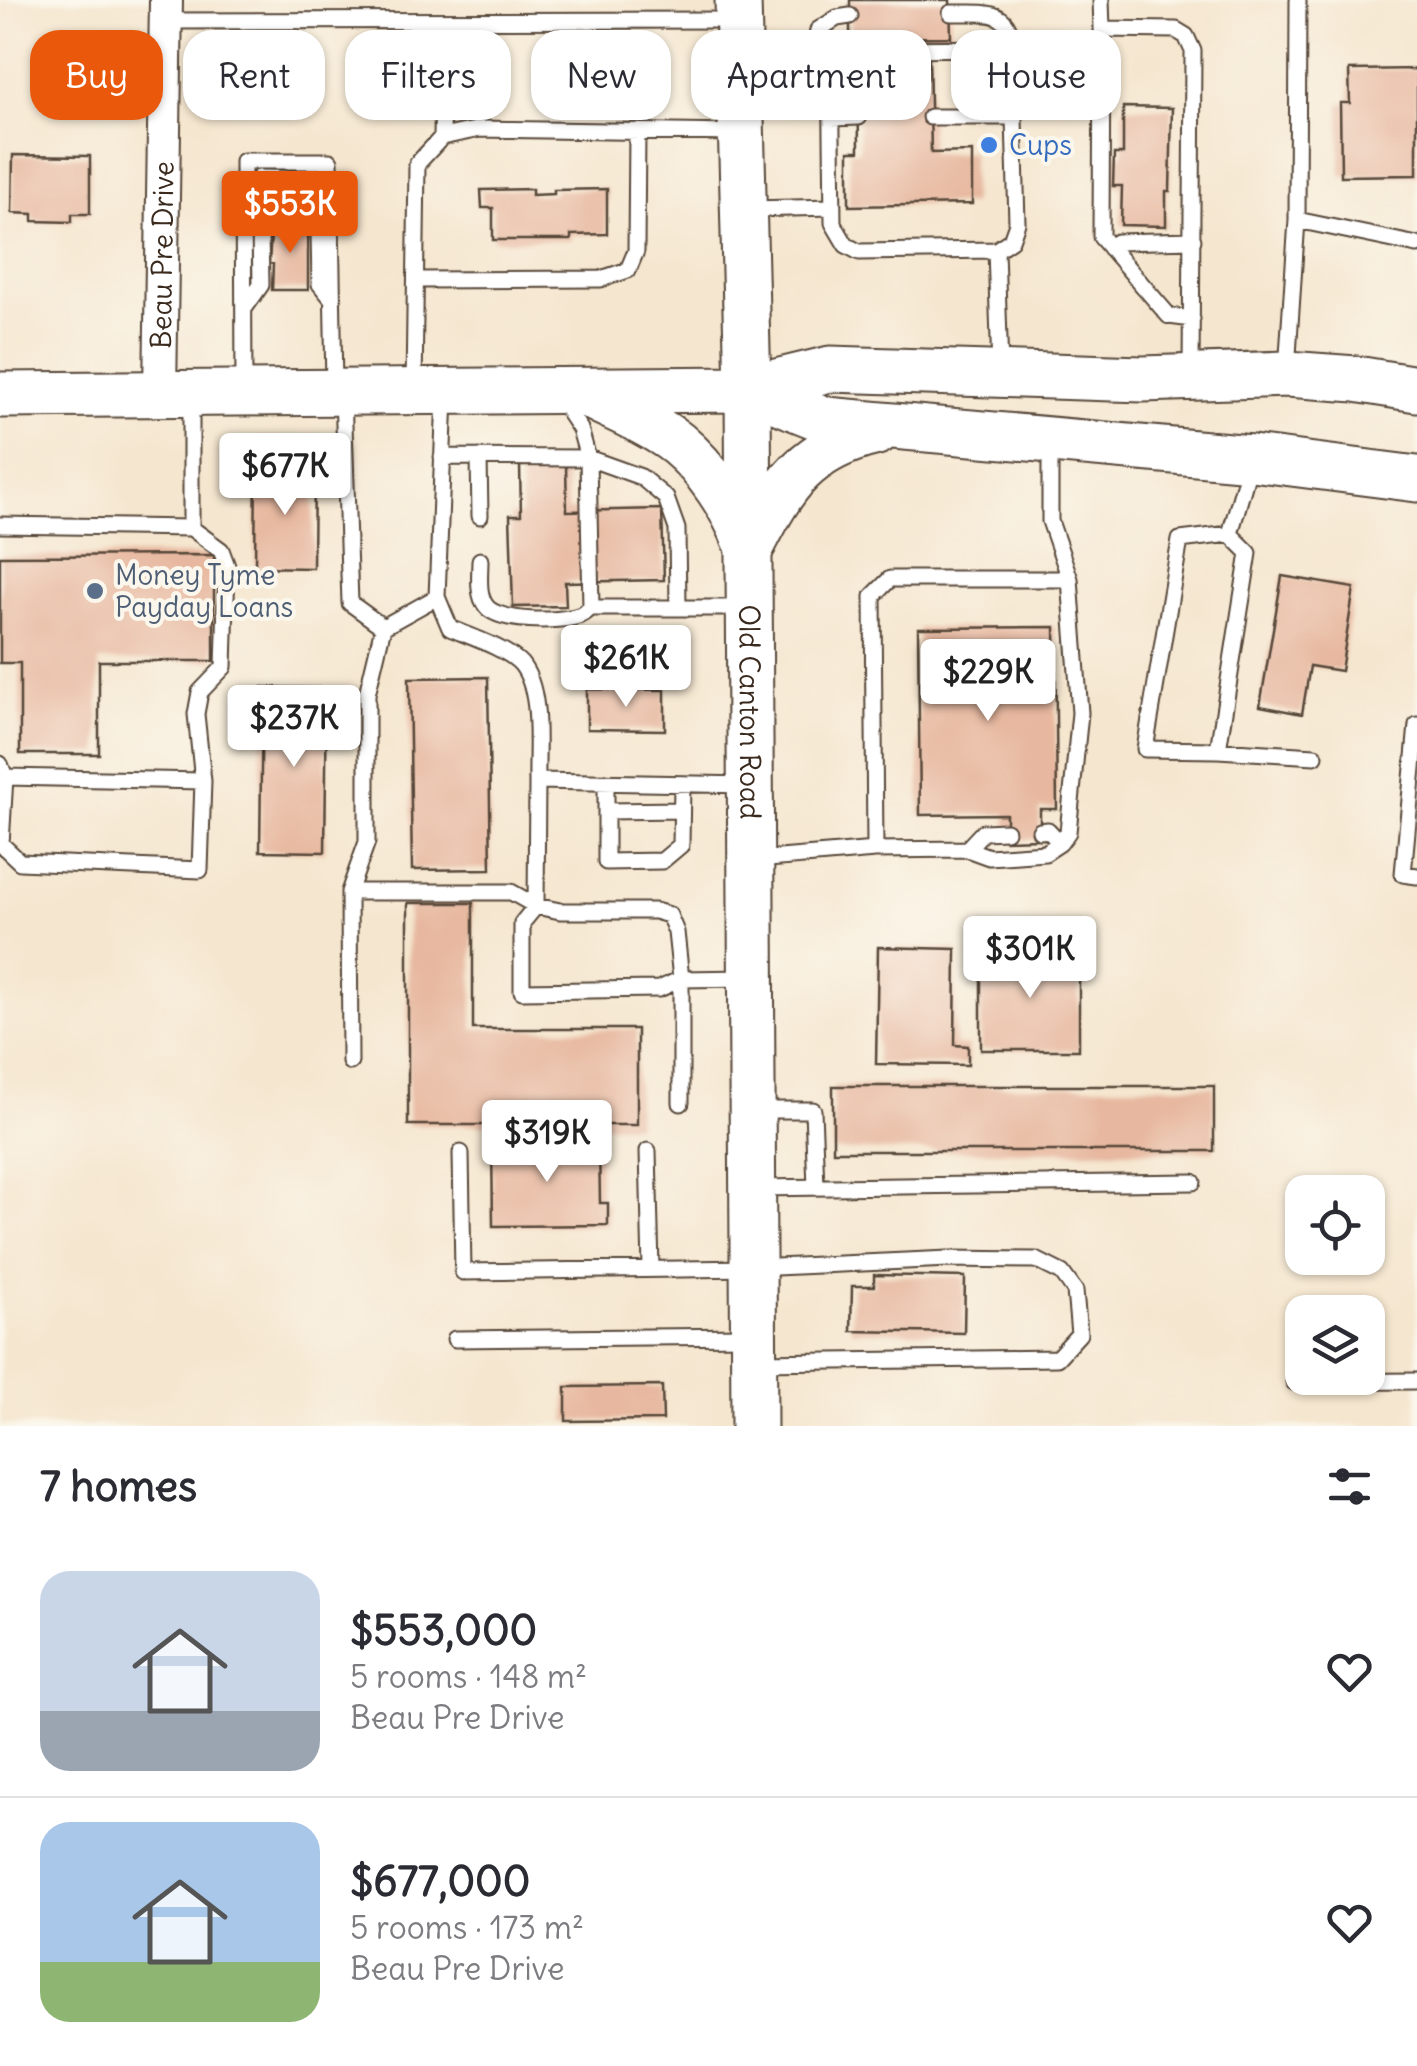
<!DOCTYPE html>
<meta charset="utf-8">
<style>
body{margin:0;font-family:Delius,sans-serif;background:#f2f2f3;color:#2b2b33;height:100vh;display:flex;flex-direction:column;font-size:38px;white-space:nowrap}
*{box-sizing:border-box;margin:0}
p{font-size:32px;color:#7c7c81}
.icon{flex:none;width:55px;height:55px;fill:none;stroke:currentColor;stroke-width:2;stroke-linecap:round;stroke-linejoin:round}
.map{position:relative;height:1426px;overflow:hidden}
.side{display:flex;flex-direction:column;background:#fff;flex:1}
.side>*{flex:none}
.top-card{position:absolute;left:30px;top:30px;width:1358px;height:90px;display:flex;gap:20px}
.tools{position:absolute;left:1285px;top:1175px;display:grid;gap:20px}
.tools a{display:grid;place-items:center;width:100px;height:100px;border-radius:20px;background:#fff;box-shadow:0 2px 8px #0004;font-size:50px}
.price{position:absolute;translate:-50% -85px;padding:0 22px;border-radius:10px;background:#fff;color:#222;font-size:32px;line-height:65px;filter:drop-shadow(0 2px 5px #0008)}
.price::after{content:'';position:absolute;left:50%;top:60px;width:30px;height:22px;margin-left:-15px;background:inherit;clip-path:polygon(0 0,100% 0,50% 100%)}
.price.on{background:#ea580c;color:#fff}
ul{padding:0;list-style:none}
li{display:flex;align-items:center;gap:30px;height:250px;padding:0 40px}
li+li{border-top:2px solid #e1e1e2}
li span{display:grid;place-items:center;flex:none;width:280px;height:200px;border-radius:30px;color:#555}
li>.icon{margin-inline-start:auto}
span .icon{width:120px;height:120px;fill:#fffc;stroke-width:1}
li b{font-size:42px}
h2{display:flex;justify-content:space-between;align-items:center;height:120px;padding:0 40px;font-size:42px}
.tag{padding:0 35px;border-radius:30px;background:#fff;box-shadow:0 2px 8px #0004;font-size:35px;line-height:90px}
.tag.on{background:#ea580c;color:#fff}
.map>svg:first-child{display:block}
.building{fill:#e7b79f}
.lines{fill:none;stroke-linecap:round;stroke-linejoin:round}
.lane-casing{stroke:#574639;stroke-width:19}
.street-casing{stroke:#574639;stroke-width:36}
.secondary-casing{stroke:#574639;stroke-width:49}
.lane{stroke:#fff;stroke-width:15}
.street{stroke:#fff;stroke-width:32}
.secondary{stroke:#fff;stroke-width:45}
.shop-dot{fill:#3f7fe0;stroke:#fbf7ec;stroke-width:4}
.service-dot{fill:#5c6f8a;stroke:#fbf7ec;stroke-width:4}
.labels{text-anchor:middle;dominant-baseline:central;stroke-width:8;stroke-linejoin:round;paint-order:stroke}
.shop-label{font-size:28px;fill:#366cbe;stroke:#fbf7ec;text-anchor:start}
.street-label{font-size:28px;fill:#3b2a1e;stroke:#fbf7ec}
.service-label{font-size:28px;fill:#4e5e75;stroke:#fbf7ec;text-anchor:start}
</style>
<div class="map">
<svg width="1417" height="1426" viewBox="0 0 1417 1426">
<rect width="100%" height="100%" fill="#fbf7ec"/>
<filter id="ink" filterUnits="userSpaceOnUse"><feTurbulence type="fractalNoise" baseFrequency=".01" numOctaves="2"/><feDisplacementMap in="SourceGraphic" scale="20" xChannelSelector="R" yChannelSelector="G"/><feConvolveMatrix kernelMatrix="1 2 1 2 8 2 1 2 1" color-interpolation-filters="sRGB"/></filter>
<filter id="wash" filterUnits="userSpaceOnUse"><feTurbulence type="fractalNoise" baseFrequency=".0048" numOctaves="4" result="noise"/><feDisplacementMap in="SourceGraphic" scale="40" xChannelSelector="R" yChannelSelector="G"/><feGaussianBlur stdDeviation="2.25" result="paint"/><feColorMatrix in="noise" values="0 0 0 0 0 0 0 0 0 0 0 0 0 0 0 0 0 1.4 0 .05"/><feComposite in="paint" operator="in"/></filter>
<g filter="url(#wash)">
<rect width="100%" height="100%" fill="#f5e6cf"/>
<g id="blocks">
<path class="building" d="M850 0H950L951 37 850 38Z
M929 55 931 153 972 152V204L849 206V151H859L858 56Z
M1417 69V175L1341 176 1340 103H1350L1349 70Z
M1123 107 1172 108 1170 191H1166V226L1121 225 1122 186H1113L1114 154H1123Z
M13 155 90 156V214H72V222L33 221V214L12 213Z
M532 189V195L554 194V190L607 189V234L571 235V240H493V208H482L481 190Z
M272 222H308V290H272L273 264 269 263Z
M566 465 567 511 662 509 664 580 565 582 566 606 513 607 510 515H521L520 466Z
M256 468H314L313 568 255 567Z
M214 555V661H99V754H20V663H0V556Z
M1282 576 1354 588 1341 671 1310 666 1302 714 1260 706Z
M1055 627 1057 809H1040V839L1006 840V814L920 815 918 628Z
M488 677 491 869 412 870 409 678Z
M262 687 327 688 325 852 260 851Z
M587 689 665 690V730L587 729Z
M408 903H473V1029H637V1125H408Z
M878 947 956 949 955 1045 968 1046V1065L876 1064Z
M981 952H1079V1050H981Z
M833 1086H1214V1151H833Z
M599 1143 600 1203H608V1225L493 1226 492 1144Z
M874 1275 965 1277 964 1333 851 1331 852 1286H874Z
M662 1386 663 1420 566 1421V1387Z"/>
</g>
</g>
<g filter="url(#ink)">
<use href="#blocks" fill-opacity="0" stroke="#574639" stroke-width="2.5"/>
<g class="lines">
<defs>
<path id="lane" d="M1101 0 1102 29
M951 13C984 14 1011 6 1012 48
M165 21 736 20
M742 50 1012 48 1017 223 1011 240 996 250 1000 370
M815 50 818 30 837 18 850 16
M831 50 833 223 846 245 859 252 996 250
M930 117H1014
M832 118 859 117
M442 137 444 22
M747 209 833 207
M1297 220 1298 0
M1110 248 1117 242 1193 240
M416 280 601 279 628 270 636 251 637 131
M244 309 261 285 259 178 318 179 320 284 333 300
M1287 370 1297 220 1417 245
M1191 374 1193 51 1186 36 1176 30 1102 29 1101 237 1169 316 1192 319
M414 389 417 164 442 137 480 129 736 133
M244 390 243 161H330L334 387
M343 395 350 603 383 627
M445 396 437 597 450 628C469 636 508 649 521 664 543 691 536 747 537 781L749 785
M560 399 580 429 588 458 591 608
M442 457 588 458 641 477 666 498 677 529 678 607
M479 457 480 516
M0 525 191 528V398
M1230 534 1249 553 1218 750 1145 749 1180 540Z
M1230 534 1251 461
M480 560C480 575 477 594 486 606 499 623 559 622 578 616 583 615 587 611 591 608H746
M1417 725 1403 874 1417 876
M1218 750 1315 756
M0 764 5 777 1 844 20 862 200 870 203 781 196 714 200 692 224 667 227 566 221 550 191 528
M5 777 203 781
M606 782V862L662 861 681 845 682 784
M606 811 681 810
M1040 831 1048 830 1060 843 1068 832 1080 713 1070 579 1050 521V443
M967 849 983 832 1006 831
M875 850 873 596 890 579H1070
M756 860 875 850 967 849 989 857 1045 853 1060 843
M349 892H511L536 906 560 911H655L669 915 676 932 681 979 659 989 522 991V923L536 906 537 781
M350 1062 349 892 367 842V694L383 627 437 597
M681 1103V979L749 978
M757 1110H813L816 1187
M648 1151 651 1269
M461 1153 463 1272 754 1268 949 1259 1036 1260 1062 1273 1075 1291 1079 1334 1057 1358 758 1362
M757 1188 1193 1182
M455 1339 749 1336
M1294 1382 1417 1381"/>
<g id="street">
<path id="s1" d="M160 393 166 0"/>
</g>
<g id="secondary">
<path id="s2" d="M738 0 748 389 754 1426"/>
<path d="M748 389 826 420 1252 458 1417 479"/>
<path d="M580 391C611 408 650 422 678 444 708 469 732 506 746 541"/>
<path d="M0 395 748 389 830 369 1143 379 1287 374 1356 379 1417 389"/>
<path d="M753 544C784 483 807 448 877 432"/>
</g>
</defs>
<use href="#lane" class="lane-casing"/>
<use href="#street" class="street-casing"/>
<use href="#secondary" class="secondary-casing"/>
<use href="#lane" class="lane"/>
<use href="#street" class="street"/>
<use href="#secondary" class="secondary"/>
</g>
</g>
<circle class="shop-dot" cx="989" cy="145" r="10"/>
<circle class="service-dot" cx="95" cy="591" r="10"/>
<g class="labels">
<g class="shop-label">
<text x="1009" y="145">Cups</text>
</g>
<g class="street-label">
<text stroke="none"><textPath href="#s1" startOffset="138">Beau Pre Drive</textPath></text>
<text stroke="none"><textPath href="#s2" startOffset="712">Old Canton Road</textPath></text>
</g>
<g class="service-label">
<text x="115" y="575">Money Tyme<tspan x="115" dy="32">Payday Loans</tspan></text>
</g>
</g>
</svg>
<div class="tools">
<a><svg class="icon" aria-label="locate" viewBox="0 0 24 24"><circle cx="12" cy="12" r="6"/><path d="M12 2v4M12 18v4M2 12h4M18 12h4"/></svg></a>
<a><svg class="icon" aria-label="layers" viewBox="0 0 24 24"><path d="M12 4l9 5-9 5-9-5zM3 14l9 5 9-5"/></svg></a>
</div>
<b class="price on" style="left:290px;top:256px">$553K</b>
<b class="price" style="left:285px;top:518px">$677K</b>
<b class="price" style="left:626px;top:710px">$261K</b>
<b class="price" style="left:988px;top:724px">$229K</b>
<b class="price" style="left:294px;top:770px">$237K</b>
<b class="price" style="left:1030px;top:1001px">$301K</b>
<b class="price" style="left:547px;top:1185px">$319K</b>
<div class="top-card">
<a class="tag on">Buy</a>
<a class="tag">Rent</a>
<a class="tag">Filters</a>
<a class="tag">New</a>
<a class="tag">Apartment</a>
<a class="tag">House</a>
</div>
</div>
<section class="side">
<h2>7 homes<svg class="icon" aria-label="filters" viewBox="0 0 24 24"><path d="M4 7h16M4 17h16"/><circle cx="9" cy="7" r="2"/><circle cx="15" cy="17" r="2"/></svg></h2>
<ul>
<li><span style="background:linear-gradient(#c9d6e8 70%,#9aa5b1 0)"><svg class="icon" aria-label="home" viewBox="0 0 24 24"><path d="M3 11l9-7 9 7M6 9v11h12V9"/></svg></span><div><b>$553,000</b><p>5 rooms · 148 m²</p><p>Beau Pre Drive</p></div><svg class="icon" aria-label="heart" viewBox="0 0 24 24"><path d="M12 20l-8-8c-3-5 5-10 8-4 3-6 11-1 8 4z"/></svg></li>
<li><span style="background:linear-gradient(#a9c7e8 70%,#8fb573 0)"><svg class="icon" aria-label="home" viewBox="0 0 24 24"><path d="M3 11l9-7 9 7M6 9v11h12V9"/></svg></span><div><b>$677,000</b><p>5 rooms · 173 m²</p><p>Beau Pre Drive</p></div><svg class="icon" aria-label="heart" viewBox="0 0 24 24"><path d="M12 20l-8-8c-3-5 5-10 8-4 3-6 11-1 8 4z"/></svg></li>
</ul>
</section>
